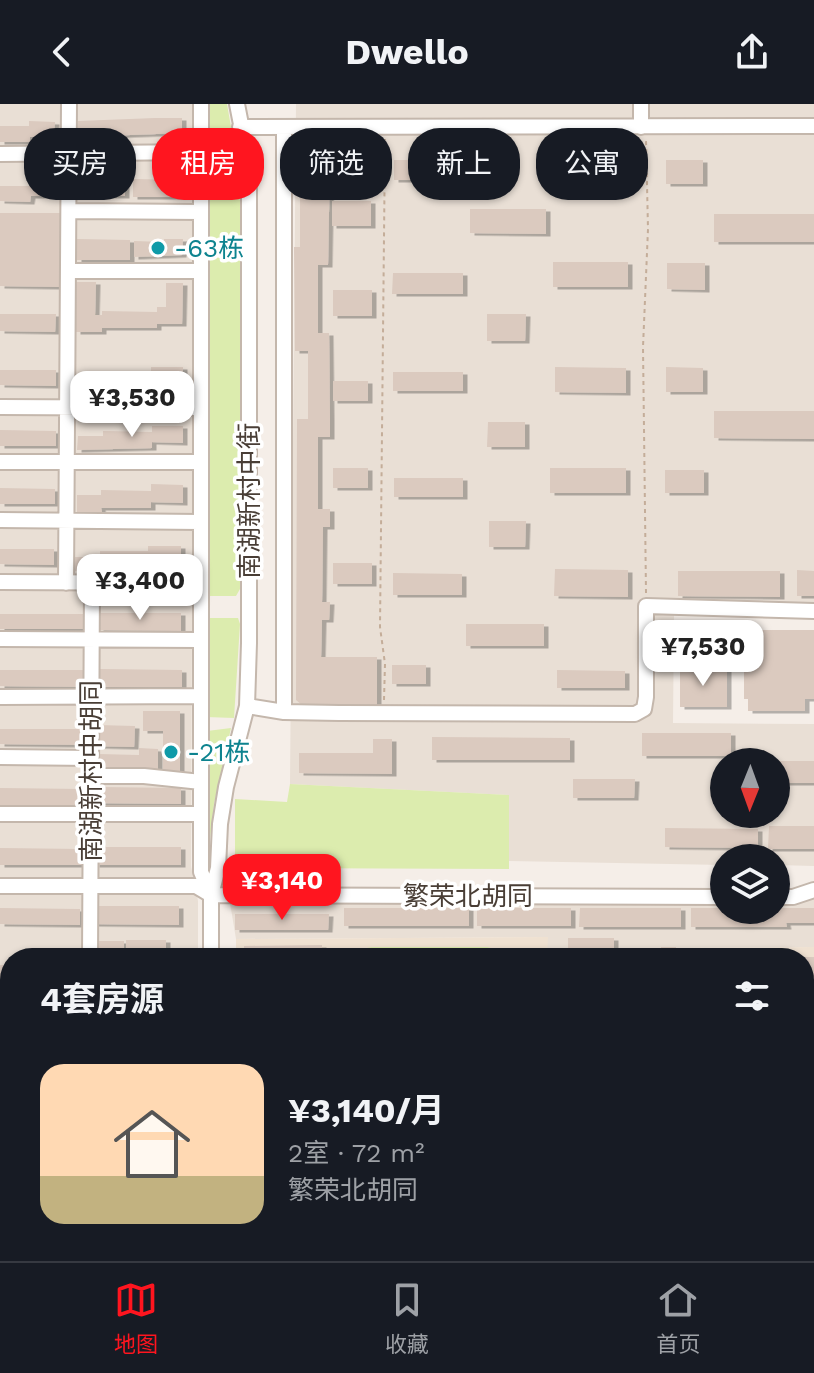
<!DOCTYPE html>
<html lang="zh">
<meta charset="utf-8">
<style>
body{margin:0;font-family:"Work Sans","Noto Sans SC",sans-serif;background:#20242c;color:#f1f3f6;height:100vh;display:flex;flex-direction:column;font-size:30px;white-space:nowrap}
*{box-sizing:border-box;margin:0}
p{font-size:26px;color:#9ea1a6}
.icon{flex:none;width:44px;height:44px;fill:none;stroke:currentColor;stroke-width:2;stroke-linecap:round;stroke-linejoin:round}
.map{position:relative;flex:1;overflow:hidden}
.panel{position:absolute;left:0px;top:844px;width:814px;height:314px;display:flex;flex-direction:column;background:#171b24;border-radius:32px 32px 0 0;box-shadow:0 2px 6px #0004}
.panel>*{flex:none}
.hud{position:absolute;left:24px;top:24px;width:766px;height:72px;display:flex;gap:16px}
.needle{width:52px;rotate:181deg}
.fabs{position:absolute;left:710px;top:644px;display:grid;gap:16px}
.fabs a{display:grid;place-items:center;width:80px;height:80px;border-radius:50%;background:#171b24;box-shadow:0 2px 6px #0004;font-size:40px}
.price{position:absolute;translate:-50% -68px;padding:0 18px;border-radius:16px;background:#fff;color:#222;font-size:26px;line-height:52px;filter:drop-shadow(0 2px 4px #0008)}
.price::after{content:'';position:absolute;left:50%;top:48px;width:24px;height:18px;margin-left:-12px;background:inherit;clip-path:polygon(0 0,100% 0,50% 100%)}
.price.current{background:#ff151f;color:#fff}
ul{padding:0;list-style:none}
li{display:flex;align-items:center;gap:24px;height:200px;padding:0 40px}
li span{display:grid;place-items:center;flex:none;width:224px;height:160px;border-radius:24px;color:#555}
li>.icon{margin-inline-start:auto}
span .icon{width:96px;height:96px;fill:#fffc;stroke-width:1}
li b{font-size:34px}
h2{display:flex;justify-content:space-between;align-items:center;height:96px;padding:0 40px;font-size:34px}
.chip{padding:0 28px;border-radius:32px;background:#171b24;box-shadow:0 2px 6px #0004;font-size:28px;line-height:72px}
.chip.current{background:#ff151f;color:#fff}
header{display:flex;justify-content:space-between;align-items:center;height:104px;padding:0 40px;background:#171b24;font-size:36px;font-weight:700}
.dock{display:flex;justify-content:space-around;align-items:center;height:112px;border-top:2px solid #363941;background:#171b24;font-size:22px;color:#9ea1a6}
.dock a{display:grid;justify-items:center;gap:4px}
.dock .current{color:#ff151f}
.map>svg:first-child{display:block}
.residential{fill:#e9dfd5;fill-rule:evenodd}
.education{fill:#efe1d1}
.green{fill:#dcecae}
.building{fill:#dbcabf;filter:url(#shadow)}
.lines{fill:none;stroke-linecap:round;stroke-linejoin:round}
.minor-casing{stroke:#c4b7ac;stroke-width:18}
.path{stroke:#c4ad99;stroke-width:2;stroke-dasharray:4 4;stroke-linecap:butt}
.minor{stroke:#fff;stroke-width:14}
.culture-dot{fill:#0f9aa8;stroke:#fff;stroke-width:3}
.labels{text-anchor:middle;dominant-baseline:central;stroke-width:7;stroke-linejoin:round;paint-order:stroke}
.culture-label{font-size:26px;fill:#0d838f;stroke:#fff;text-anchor:start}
.street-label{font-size:26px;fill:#493e36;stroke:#fff}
</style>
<header><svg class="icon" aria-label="back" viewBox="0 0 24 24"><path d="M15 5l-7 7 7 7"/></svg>Dwello<svg class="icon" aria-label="share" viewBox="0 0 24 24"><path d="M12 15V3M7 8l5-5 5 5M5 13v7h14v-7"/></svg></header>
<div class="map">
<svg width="814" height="1157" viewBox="0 0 814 1157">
<defs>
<filter id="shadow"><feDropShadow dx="4.5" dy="2.5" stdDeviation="0" flood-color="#0004"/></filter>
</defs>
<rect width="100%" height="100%" fill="#f5eee8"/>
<path class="residential" d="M0 0H194L191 762 198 797V854H10V1148H196V1157H0Z
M296 0H814V513L674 511 673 619 814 620V762L776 761V754H724V761L509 757 508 691 290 680ZM724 658H776V710H724Z
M814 793V843L686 844V854H547V833L236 835 230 799H724V806H776V799Z
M814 1104V1157H228V1148H804V1105Z"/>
<path class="education" d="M548 833 547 854H236V835Z
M814 843V1104L804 1105V854H686V844Z"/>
<path class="green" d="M207 0H227L235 46 232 53 211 52 207 42Z
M215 79 237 80 242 85 240 485 236 492H209L207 485 209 91Z
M209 514H238L240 520 234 614 206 613V516Z
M231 624 214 700 210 735H208L207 627Z
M290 680 509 691V765L235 764V695L287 698Z
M372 843H487L503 847 515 854H342L356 846Z
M804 876H814V1014H804Z"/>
<path class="building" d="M155 14H182V29L78 33V17Z
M29 17 55 18 54 33H30V38H0V22H29Z
M296 55 330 56 328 161H318V229H329L330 315V333H318V405H330V423H323L322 498H330L329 516H322L321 553H377V602L302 601 296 596 297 315H308V247H295L294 143H300V73L296 74Z
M394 56H462V76H394Z
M556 56H628V80L555 79Z
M666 56H703V80H666Z
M29 75H54V92H31L30 98 0 97V82H29Z
M78 75 125 76V92L78 91Z
M133 75 184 76V93H133Z
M332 97H371V122H332Z
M470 105H546V130L470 129Z
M0 109H60L59 183 0 182Z
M714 110H814V138H714Z
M77 135 130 136V156H77Z
M164 135H183L182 151 134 153V137L164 138Z
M553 158H628V183H553Z
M667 159H705V186L667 185Z
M393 169H463V190H392Z
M76 178H96L95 211H102V207L157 208V203H166V179H183L182 220H157V224H102V228H76Z
M333 186H372V212H333Z
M0 210H56L55 228 0 227Z
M487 210H526L525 237H487Z
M151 263H183V279H151V285L102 284V289L77 288V273H101V268H151Z
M555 263 626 264V289L555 288Z
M666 263 703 264V288H666Z
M0 266H56V282L0 281Z
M393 268H463V287H393Z
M333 277H368V297H333Z
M714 307H814V335L714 334Z
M488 318H525V343H487Z
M152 322H183V339L152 338V344L77 346 78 332H103V327L152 328Z
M0 326 56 327V342H0Z
M333 364H368V384H333Z
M550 364H626V389H550Z
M665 366H704V389H665Z
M394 374H463V393H394Z
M151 380 183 381V399L151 398V404H101L102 408H77V391H101V386L151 387Z
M0 384 55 385V400H0Z
M489 417H526L525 443H489Z
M148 442H181V459H149V464L100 463V467H74L75 453H100V447H148Z
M0 445H54V461L0 460Z
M333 459H372V480H333Z
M555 465 628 466V493L554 492Z
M797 466 814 467V492H797Z
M678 467H780V493L678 492Z
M393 469 462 470V491H393Z
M99 509H181V527L99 526Z
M0 510H86V525H0Z
M466 520H544V542H466Z
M651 521H663V552H651Z
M680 521H721V545H680Z
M744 526H814V595H805V607H748V595H744Z
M392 561H426V580H392Z
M680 564 727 565V603H680Z
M98 565 182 566V583H98Z
M0 566H83V583L0 582Z
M557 566 625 567V584H557Z
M143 607H180V670H163V627H143Z
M97 621 135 622 134 643 96 642Z
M0 625H84V641L0 640Z
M642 629H731V652H642Z
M432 633 570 634V656H432Z
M373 635H392V670L299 669V649H373Z
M139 644 158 645V667H97L98 650 139 651Z
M776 657H814V679H776Z
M573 675H635L634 694H573Z
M98 683 181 684V700L98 699Z
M0 684 83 685V701H0Z
M769 722H814V745H768Z
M665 724 758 725V744L665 743Z
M95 743H181V761H95Z
M0 744 83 745V761H0Z
M94 802H179V821L94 820Z
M0 804 80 805V821L0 820Z
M344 804H469V822H344Z
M477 804H571V822H477Z
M580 804H681V823H579Z
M691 804H814V819H786L787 823H691Z
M235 810H329L328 826H235Z
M568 834H614V854H568Z
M126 836H166V854H126Z
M94 837H124V854H94Z
M322 841V854H244V842Z
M661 843H676V854H661Z
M804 853H814V871H804Z
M0 861H10V878H0Z
M0 919H10V936H0Z
M0 968H10V984H0Z
M0 997H10V1017H3L0 1014Z
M804 1036H814V1063H804Z
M0 1076H10V1093H0Z
M814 1109V1136L804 1147V1119Z
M0 1116H10V1148H84V1157H0Z
M443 1148H470V1157H443Z
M761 1148H803L791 1157H761Z"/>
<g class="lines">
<defs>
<path id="minor" d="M201 0V768L211 791
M240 23 814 22
M641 23V0
M0 50 201 48
M69 107 201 108
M69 167H201
M0 303 200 304
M0 358H200
M0 416 200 418
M0 478 200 479
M66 479 69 0
M0 535 200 536
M0 593 200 592
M247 602 284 608 339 609 635 610 644 605 646 593V502L814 507
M284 608V23
M0 653 91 654
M91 672H144L201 678
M0 710H201
M0 782H196L211 791 724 793
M776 793H793L814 786
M90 854 92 479
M211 854V791L218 764 220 720 226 683 247 602 249 539V86L246 46 237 0
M0 947H10
M0 1050H10
M804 1084 814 1093
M0 1102H10
M495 1150 721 1151 732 1153V1157
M211 1151H351L395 1157
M93 1157V1148"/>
</defs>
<use href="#minor" class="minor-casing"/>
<path class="path" d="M646 489 643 243 648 125 646 36
M384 596 385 560 380 523 385 35"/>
<use href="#minor" class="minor"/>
</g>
<g class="culture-dot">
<circle cx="158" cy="144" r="8"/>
<circle cx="171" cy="648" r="8"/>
</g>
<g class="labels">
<g class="culture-label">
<text x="174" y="144">-63栋</text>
<text x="187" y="648">-21栋</text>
</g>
<g class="street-label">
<text transform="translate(249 397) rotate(-90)">南湖新村中街</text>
<text transform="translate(91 667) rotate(-90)">南湖新村中胡同</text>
<text x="468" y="792">繁荣北胡同</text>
</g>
</g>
</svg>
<div class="fabs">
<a><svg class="needle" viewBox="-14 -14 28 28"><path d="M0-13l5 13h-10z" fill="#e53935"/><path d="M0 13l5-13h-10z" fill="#9ea1a6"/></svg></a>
<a><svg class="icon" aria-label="layers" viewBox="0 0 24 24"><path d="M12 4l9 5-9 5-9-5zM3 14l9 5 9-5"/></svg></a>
</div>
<b class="price" style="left:132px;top:335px">¥3,530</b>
<b class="price" style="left:140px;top:518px">¥3,400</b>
<b class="price" style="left:703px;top:584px">¥7,530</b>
<b class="price current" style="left:282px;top:818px">¥3,140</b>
<div class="hud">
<a class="chip">买房</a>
<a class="chip current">租房</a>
<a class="chip">筛选</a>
<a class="chip">新上</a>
<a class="chip">公寓</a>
</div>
<section class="panel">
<h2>4套房源<svg class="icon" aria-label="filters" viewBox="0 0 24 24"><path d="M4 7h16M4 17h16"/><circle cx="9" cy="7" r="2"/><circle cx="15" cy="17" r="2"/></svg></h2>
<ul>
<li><span style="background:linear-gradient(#ffd9b3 70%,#c2b280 0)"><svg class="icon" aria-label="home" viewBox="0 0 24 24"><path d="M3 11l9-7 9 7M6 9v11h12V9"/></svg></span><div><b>¥3,140/月</b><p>2室 · 72 m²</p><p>繁荣北胡同</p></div></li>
</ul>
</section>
</div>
<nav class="dock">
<a class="current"><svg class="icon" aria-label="map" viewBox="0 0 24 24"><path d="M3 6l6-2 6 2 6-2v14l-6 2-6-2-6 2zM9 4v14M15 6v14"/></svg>地图</a>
<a><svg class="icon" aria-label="saved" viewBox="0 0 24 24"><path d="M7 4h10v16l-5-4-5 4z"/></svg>收藏</a>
<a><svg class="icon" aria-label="home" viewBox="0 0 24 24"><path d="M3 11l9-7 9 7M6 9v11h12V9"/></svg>首页</a>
</nav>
